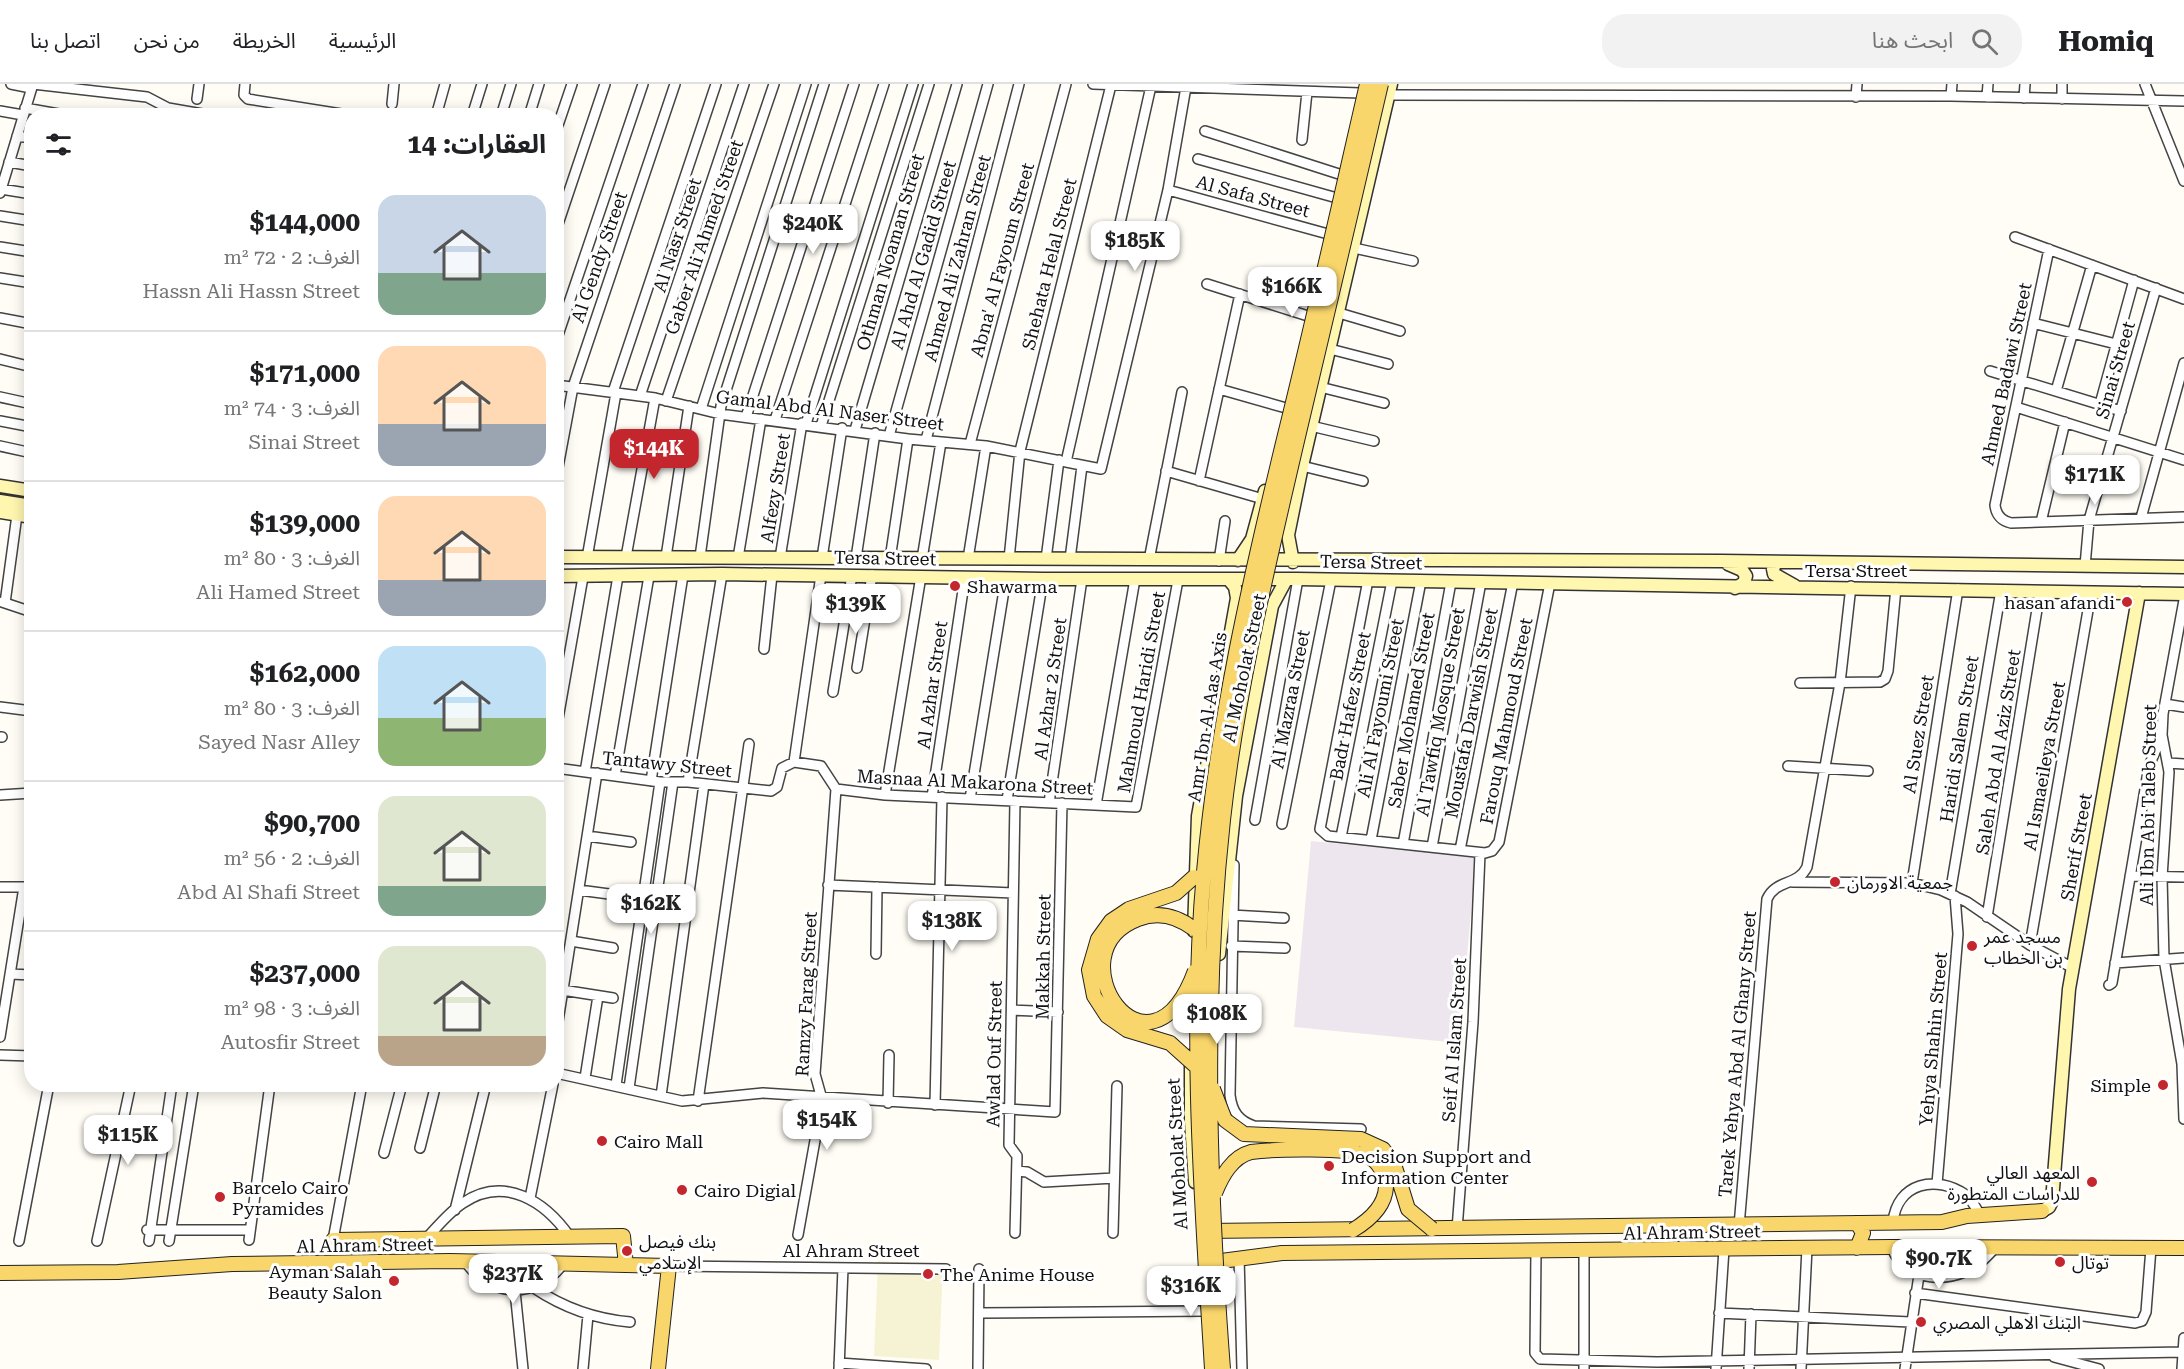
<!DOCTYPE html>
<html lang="ar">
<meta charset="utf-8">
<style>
body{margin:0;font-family:"Roboto Serif","Noto Sans Arabic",serif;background:#f2f2f2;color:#202124;direction:rtl;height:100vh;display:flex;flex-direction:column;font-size:22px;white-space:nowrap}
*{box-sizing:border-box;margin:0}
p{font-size:20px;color:#757577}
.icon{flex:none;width:33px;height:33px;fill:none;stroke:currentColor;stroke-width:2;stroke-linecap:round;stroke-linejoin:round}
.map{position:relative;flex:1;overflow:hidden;direction:ltr}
.side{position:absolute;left:24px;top:24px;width:540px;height:984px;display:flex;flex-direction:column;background:#fff;border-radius:24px;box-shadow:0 3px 15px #0003;direction:rtl}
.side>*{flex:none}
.price{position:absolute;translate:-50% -51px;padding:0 14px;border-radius:12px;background:#fff;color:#222;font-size:20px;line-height:39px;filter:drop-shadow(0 2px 3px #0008)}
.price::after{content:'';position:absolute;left:50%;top:36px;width:18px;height:14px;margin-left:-9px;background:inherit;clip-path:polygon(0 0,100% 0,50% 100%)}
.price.active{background:#c4262e;color:#fff}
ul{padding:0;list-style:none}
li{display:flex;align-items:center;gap:18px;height:150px;padding:0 18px}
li+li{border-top:2px solid #e0e0e0}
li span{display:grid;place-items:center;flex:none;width:168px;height:120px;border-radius:18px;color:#555}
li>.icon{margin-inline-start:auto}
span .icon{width:72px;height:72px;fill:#fffc;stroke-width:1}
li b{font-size:26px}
h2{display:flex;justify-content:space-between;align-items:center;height:72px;padding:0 18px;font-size:26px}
header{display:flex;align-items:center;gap:36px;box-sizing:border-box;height:84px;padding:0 30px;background:#fff;border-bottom:2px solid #e0e0e0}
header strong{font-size:28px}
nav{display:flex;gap:33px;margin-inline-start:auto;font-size:21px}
.search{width:420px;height:54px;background:#f2f2f2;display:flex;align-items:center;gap:15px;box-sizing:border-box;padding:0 21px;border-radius:24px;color:#757577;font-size:22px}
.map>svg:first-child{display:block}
.industrial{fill:#eee6ef}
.farmland{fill:#f6f3d4}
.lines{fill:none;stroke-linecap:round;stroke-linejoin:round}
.street-casing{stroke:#444;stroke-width:12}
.secondary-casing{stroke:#333;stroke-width:15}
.primary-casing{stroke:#222;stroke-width:16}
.street{stroke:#fff;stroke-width:9}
.secondary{stroke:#fff6b0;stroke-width:12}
.primary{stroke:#f9d66b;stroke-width:14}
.primary-bridge-casing{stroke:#222;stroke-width:16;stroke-linecap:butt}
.primary-bridge{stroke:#f9d66b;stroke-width:14}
.poi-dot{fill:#c4262e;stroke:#fff;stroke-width:2}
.labels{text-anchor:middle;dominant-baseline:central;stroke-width:6;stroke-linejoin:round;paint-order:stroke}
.street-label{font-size:18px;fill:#111;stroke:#fff}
.poi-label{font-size:18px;fill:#111;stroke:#fff;text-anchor:start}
</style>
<header>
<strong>Homiq</strong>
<div class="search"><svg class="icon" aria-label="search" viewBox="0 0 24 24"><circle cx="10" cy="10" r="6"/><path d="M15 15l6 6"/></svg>ابحث هنا</div>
<nav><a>الرئيسية</a><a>الخريطة</a><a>من نحن</a><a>اتصل بنا</a></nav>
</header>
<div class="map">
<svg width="2184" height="1285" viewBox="0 0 2184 1285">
<rect width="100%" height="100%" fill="#fffdf5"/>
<path class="industrial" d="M1311 757 1476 773 1459 959 1294 943Z"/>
<path class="farmland" d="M878 1177 943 1180 939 1276 874 1272Z"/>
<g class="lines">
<defs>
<path id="street" d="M11 0 31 4
M33 0 147 13 168 24 214 32
M245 0 244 11 248 15 354 32
M1093 0 1360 9
M2145 0 2184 97
M1389 11 1951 12 2184 17
M1951 12 1952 0
M1856 13 1857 0
M1987 13 1988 0
M2024 14 2025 0
M197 15 199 0
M2062 15V0
M392 20 394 0
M25 24 70 32
M0 27 23 31
M436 32 445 0
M472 32 482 0
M501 32 511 0
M529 32 539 0
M556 47 572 0
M1205 47 1342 91
M17 52 32 54
M1302 56 1307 8
M1198 75 1337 114
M9 78 32 82
M1 105 32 110
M1168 106 1328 150
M0 109 33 0
M0 132 32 137
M556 146 605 0
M2015 153 2184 215
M0 163 32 168
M1354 164 1413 177
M2049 165 1995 421C1996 431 2002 437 2011 439L2184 433
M0 194 32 199
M1207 200 1308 232
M1339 229 1400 247
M0 234 32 240
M2033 239 2116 260
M556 257 643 0
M1330 265 1388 280
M0 275 32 283
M1990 287 2121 327
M556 301 655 314 720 330 908 355 986 362 1101 385 1168 106 1186 3
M1320 303 1384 319
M1219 305 1286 324
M2056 307 2092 181
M613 308 716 0
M640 312 744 0
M0 313 32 320
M666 317 774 0
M2100 320 2134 196
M2016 323 2184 376
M701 325 806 0
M746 333 854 0
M775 336 884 0
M0 337 32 343
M806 340 913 0
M821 342 929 0
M1311 342 1374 357
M855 346 957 0
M889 352 988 0
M926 356 1019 0
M970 360 1066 0
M0 362 32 369
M1066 378 1151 2
M1302 382 1363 397
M1166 387 1263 415
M556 394 573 303 675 0
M1199 397 1240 210
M2141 434 2184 279
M2041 438 2065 338
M626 473 655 314
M666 473 689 322
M700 473 721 322 824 0
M587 474 616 309
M738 474 761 335
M780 474 802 339
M822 474 842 344
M856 474 875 349
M890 475 908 355
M922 475 941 358
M968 475 986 362
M1009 475 1020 367 1111 1
M1046 475 1059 376
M1070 475 1082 382
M1149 476 1182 308
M1219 477 1225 437
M2085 482 2089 436 2156 204
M1368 496 1320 745 1328 752 1485 769 1492 767 1499 758 1550 499
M2184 516 2163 630 2162 651 2169 688 2162 793 2164 875 2182 980 2184 1035
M2 518 32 528
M5 519 17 431
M764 565 772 491
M857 584 872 491
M1800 599 1880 598 1885 595 1888 587 1896 504
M833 608 852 491
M2165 620 2184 623
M0 623 32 627
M556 646 583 493
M0 653H2
M794 678 821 491
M2168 679 2184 680
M1788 682 1868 687
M556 684 660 698H688L771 707 777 703 782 684 794 678 821 682 836 705 885 711 1136 723 1178 496
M585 688 618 492
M615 692 649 492
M651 697 683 491
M688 698 722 490
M0 711 32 709
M885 711 921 492
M932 713 965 493
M970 715 1006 494
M1007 716 1043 495
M1015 717 1009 1061 1017 1072 1015 1149
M1049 719 1082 495
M1096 721 1135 495
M1255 736 1298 495
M1282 740 1331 496
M587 752 631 758
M1341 753 1392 497
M1371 756 1421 497
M1403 760 1451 498
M1432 763 1481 498
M1460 766 1513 498
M1234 781 1230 1011C1232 1028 1239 1037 1254 1042L1361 1045
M2130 792 2184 793
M1792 798 1912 799 1941 806 1967 818 2030 861 2073 884
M1912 799 1958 505
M828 801 1013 809
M0 803H32
M579 806 624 812
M1950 810 2001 506
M1231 831 1284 834
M1987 833 2040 507
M571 857 613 864
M2030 861 2091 509
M1231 862 1285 864
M876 870 877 803
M2115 879 2184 874
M10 890 32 891
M2109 901 2112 899 2149 682 2162 651
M556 905 613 914
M1012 926 1058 928
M556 950 597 689
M0 953 24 803
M0 971 32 972
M556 989 682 1017 763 1009 1055 1028 1062 719
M585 994 598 912
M616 1001 660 698
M629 1004 673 698
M661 1012 704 700
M698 1017 749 660
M888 1019 889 971
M935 1021 942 713
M420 1064 436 1000
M384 1069 402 1000
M1017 1087 1027 1088 1044 1098 1114 1094
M1937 1100 1958 850 1955 812
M530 1114 553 1000
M455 1126 486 1000
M1893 1138C1897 1099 1936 1090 1966 1111 1972 1116 1976 1124 1980 1131
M1739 1142 1767 815C1776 795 1798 802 1807 783L1840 599 1851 502
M1457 1145 1473 938 1480 769
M147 1146H249
M1113 1149 1117 1002
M798 1151 821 1023 822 1015 815 990 836 705
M426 1155C437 1143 449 1128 463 1119 504 1091 545 1117 570 1153
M249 1156 270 1000
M333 1156 362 1000
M19 1157 49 1000
M97 1157 131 1000
M149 1157 172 1000
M169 1157 194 1000
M1892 1163C1902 1195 1940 1199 1967 1187 1979 1182 1987 1172 1996 1163
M1536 1167 1535 1269 1540 1275 1657 1278 2183 1268
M1239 1173 1242 1285
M465 1177C490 1214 536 1216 563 1180
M669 1182 946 1185
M534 1204C564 1224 594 1235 630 1238
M515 1207 523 1285
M1915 1209 2135 1239 2142 1237 2146 1228 2151 1164
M979 1229 1205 1227
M1719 1229 1910 1238
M2054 1273 2099 1285
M839 1279 926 1285
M583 1285 588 1231
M839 1285 843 1184
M978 1285 979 1185
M1584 1285V1167
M1716 1285 1724 1165
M1749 1285 1751 1230
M1801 1285 1807 1164
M1905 1285 1919 1191
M2182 1285 2184 1254"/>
<path id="secondary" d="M0 402 32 407
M0 417 32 422
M0 428 32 433
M556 473 1721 477 2184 483
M1238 476 1252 455 1265 407
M1293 478 1288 451 1302 382 1391 0
M1776 478 1773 485 1774 490 1795 502
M1728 480 1742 486 1746 492 1744 499 1735 504
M556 492 722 490 1043 495H1298L2184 510
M1194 847 1198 732 1237 514 1235 503 1230 497
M1219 870 1236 712 1272 522 1286 496
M1191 972V1037L1195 1098
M2042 1127 2049 1123 2052 1117 2069 905 2139 509"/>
<path id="primary" d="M1857 1139 1863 1149 1857 1164
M1205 1147 1942 1138 1967 1132 2042 1127
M333 1156 623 1152 626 1181
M1206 1179 1282 1169 1892 1163 2184 1164
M0 1189 118 1188 232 1180 450 1177 669 1182 658 1285"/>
</defs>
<use href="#street" class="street-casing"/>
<use href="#secondary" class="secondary-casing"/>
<use href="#primary" class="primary-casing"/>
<use href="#street" class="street"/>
<use href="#secondary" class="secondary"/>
<use href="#primary" class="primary"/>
<defs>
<path id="primary-bridge" d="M1194 793 1176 809 1129 825 1111 837 1098 855 1089 886 1094 912 1107 932 1127 946 1170 959 1199 985
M1194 845C1177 832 1158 827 1138 835 1051 868 1148 1014 1195 887
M1213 1005 1225 1036 1244 1050 1361 1055 1383 1065 1394 1080 1408 1125 1432 1145
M1215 1109C1222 1092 1232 1073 1251 1068 1274 1065 1349 1063 1368 1072 1379 1078 1386 1091 1386 1103 1385 1123 1368 1137 1353 1146
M1212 1285C1202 1120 1189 953 1204 788 1217 639 1250 495 1285 351 1314 234 1340 117 1367 0
M1223 1285C1209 1103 1203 918 1223 736 1237 608 1268 482 1297 357 1326 238 1353 119 1381 0"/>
</defs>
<use href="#primary-bridge" class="primary-bridge-casing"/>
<use href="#primary-bridge" class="primary-bridge"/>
</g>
<g class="poi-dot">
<circle cx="955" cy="502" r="6"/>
<circle cx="2127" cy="518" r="6"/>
<circle cx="1835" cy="798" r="6"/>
<circle cx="1972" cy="862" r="6"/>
<circle cx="2163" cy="1001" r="6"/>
<circle cx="602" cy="1057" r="6"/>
<circle cx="1329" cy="1082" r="6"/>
<circle cx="2092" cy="1098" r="6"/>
<circle cx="682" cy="1106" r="6"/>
<circle cx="220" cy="1113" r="6"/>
<circle cx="627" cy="1167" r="6"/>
<circle cx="2060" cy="1178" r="6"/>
<circle cx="928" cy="1190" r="6"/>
<circle cx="394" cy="1197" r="6"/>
<circle cx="1921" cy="1238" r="6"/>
</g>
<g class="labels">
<g class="street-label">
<text transform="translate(1253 112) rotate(15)">Al Safa Street</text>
<text transform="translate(677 151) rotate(-72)">Al Nasr Street</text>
<text transform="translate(704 153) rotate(-71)">Gaber Ali Ahmed Street</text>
<text transform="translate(890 168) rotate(-74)">Othman Noaman Street</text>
<text transform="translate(923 171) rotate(-74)">Al Ahd Al Gadid Street</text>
<text transform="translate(599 173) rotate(-71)">Al Gendy Street</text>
<text transform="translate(957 174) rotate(-75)">Ahmed Ali Zahran Street</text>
<text transform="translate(1002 176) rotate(-75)">Abna' Al Fayoum Street</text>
<text transform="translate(1049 180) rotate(-76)">Shehata Helal Street</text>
<text transform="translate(2115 286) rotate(-74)">Sinai Street</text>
<text transform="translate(2006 290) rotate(-78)">Ahmed Badawi Street</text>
<text transform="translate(830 326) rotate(7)">Gamal Abd Al Naser Street</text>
<text transform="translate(775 404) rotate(-81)">Alfezy Street</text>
<text transform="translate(885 474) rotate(1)">Tersa Street</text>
<text transform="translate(1371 478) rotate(1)">Tersa Street</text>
<text x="1856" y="486">Tersa Street</text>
<text transform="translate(1244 584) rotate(-78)">Al Moholat Street</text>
<text transform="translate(932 601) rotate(-82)">Al Azhar Street</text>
<text transform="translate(1050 605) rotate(-82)">Al Azhar 2 Street</text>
<text transform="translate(1141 608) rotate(-80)">Mahmoud Haridi Street</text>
<text transform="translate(1290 615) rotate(-79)">Al Mazraa Street</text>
<text transform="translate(1350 622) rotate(-79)">Badr Hafez Street</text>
<text transform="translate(1380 624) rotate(-79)">Ali Al Fayoumi Street</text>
<text transform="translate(1411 626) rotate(-80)">Saber Mohamed Street</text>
<text transform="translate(1440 628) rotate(-80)">Al Tawfiq Mosque Street</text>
<text transform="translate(1471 629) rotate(-79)">Moustafa Darwish Street</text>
<text transform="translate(1207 633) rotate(-81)">Amr Ibn Al Aas Axis</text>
<text transform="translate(1506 637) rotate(-79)">Farouq Mahmoud Street</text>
<text transform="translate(1918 650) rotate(-81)">Al Suez Street</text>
<text transform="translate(1959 655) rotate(-81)">Haridi Salem Street</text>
<text transform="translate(1998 668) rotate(-81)">Saleh Abd Al Aziz Street</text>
<text transform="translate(667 680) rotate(6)">Tantawy Street</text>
<text transform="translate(2044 682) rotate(-80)">Al Ismaeileya Street</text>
<text transform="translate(975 698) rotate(3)">Masnaa Al Makarona Street</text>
<text transform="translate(2148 721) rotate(-89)">Ali Ibn Abi Taleb Street</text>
<text transform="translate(2076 763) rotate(-80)">Sherif Street</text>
<text transform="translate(1043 873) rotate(-89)">Makkah Street</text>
<text transform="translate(806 910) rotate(-87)">Ramzy Farag Street</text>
<text transform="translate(1933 955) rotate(-85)">Yehya Shahin Street</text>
<text transform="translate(1454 956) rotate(-86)">Seif Al Islam Street</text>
<text transform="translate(994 970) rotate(-89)">Awlad Ouf Street</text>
<text transform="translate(1737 970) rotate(-85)">Tarek Yehya Abd Al Ghany Street</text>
<text transform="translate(1177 1070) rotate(-93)">Al Moholat Street</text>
<text transform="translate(1692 1148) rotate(-1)">Al Ahram Street</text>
<text transform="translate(365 1161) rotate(-1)">Al Ahram Street</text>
<text x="851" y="1166">Al Ahram Street</text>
</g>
<g class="poi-label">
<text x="967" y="502">Shawarma</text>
<text x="2115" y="518" text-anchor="end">hasan afandi</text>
<text x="1847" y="798">جمعية الاورمان</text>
<text x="1984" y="852">مسجد عمر<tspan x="1984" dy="21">بن الخطاب</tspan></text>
<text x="2151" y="1001" text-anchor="end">Simple</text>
<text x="614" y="1057">Cairo Mall</text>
<text x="1341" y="1072">Decision Support and<tspan x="1341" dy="21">Information Center</tspan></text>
<text x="2080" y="1088" text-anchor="end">المعهد العالي<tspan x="2080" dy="21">للدراسات المتطورة</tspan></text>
<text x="232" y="1103">Barcelo Cairo<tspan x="232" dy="21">Pyramides</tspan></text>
<text x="694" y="1106">Cairo Digial</text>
<text x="639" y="1157">بنك فيصل<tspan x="639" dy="21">الإسلامي</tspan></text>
<text x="2072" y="1178">توتال</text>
<text x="382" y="1187" text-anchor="end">Ayman Salah<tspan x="382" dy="21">Beauty Salon</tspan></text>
<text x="940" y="1190">The Anime House</text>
<text x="1933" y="1238">البنك الاهلي المصري</text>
</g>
</g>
</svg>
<b class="price" style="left:813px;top:171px">$240K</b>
<b class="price" style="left:1135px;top:188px">$185K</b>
<b class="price" style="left:1292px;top:234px">$166K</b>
<b class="price active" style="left:654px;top:396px">$144K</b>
<b class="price" style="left:2095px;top:422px">$171K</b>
<b class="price" style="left:856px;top:551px">$139K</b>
<b class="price" style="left:651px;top:851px">$162K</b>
<b class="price" style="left:952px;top:868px">$138K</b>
<b class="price" style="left:1217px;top:961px">$108K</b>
<b class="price" style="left:827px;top:1067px">$154K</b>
<b class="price" style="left:128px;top:1082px">$115K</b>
<b class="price" style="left:1939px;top:1206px">$90.7K</b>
<b class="price" style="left:513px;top:1221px">$237K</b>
<b class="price" style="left:1191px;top:1233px">$316K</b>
<section class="side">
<h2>العقارات: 14<svg class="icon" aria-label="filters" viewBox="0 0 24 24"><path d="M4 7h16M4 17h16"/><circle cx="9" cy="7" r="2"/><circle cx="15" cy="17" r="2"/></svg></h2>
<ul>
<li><span style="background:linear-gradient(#c9d6e8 65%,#7fa58c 0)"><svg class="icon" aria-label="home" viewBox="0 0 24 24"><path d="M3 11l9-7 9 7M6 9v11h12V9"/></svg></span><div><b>$144,000</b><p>الغرف: 2 · 72 m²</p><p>Hassn Ali Hassn Street</p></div></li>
<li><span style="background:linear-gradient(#ffd9b3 65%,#9aa5b1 0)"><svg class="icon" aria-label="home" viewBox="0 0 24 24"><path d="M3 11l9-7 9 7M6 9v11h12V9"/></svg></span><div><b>$171,000</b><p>الغرف: 3 · 74 m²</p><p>Sinai Street</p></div></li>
<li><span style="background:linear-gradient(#ffd9b3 70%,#9aa5b1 0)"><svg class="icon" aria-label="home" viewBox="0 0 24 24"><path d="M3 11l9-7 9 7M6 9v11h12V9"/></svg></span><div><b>$139,000</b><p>الغرف: 3 · 80 m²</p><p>Ali Hamed Street</p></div></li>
<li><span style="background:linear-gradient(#bfe0f5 60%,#8fb573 0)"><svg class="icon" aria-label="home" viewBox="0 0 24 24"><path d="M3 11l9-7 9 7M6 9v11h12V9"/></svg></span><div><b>$162,000</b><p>الغرف: 3 · 80 m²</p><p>Sayed Nasr Alley</p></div></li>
<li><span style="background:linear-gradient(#dfe7d0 75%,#7fa58c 0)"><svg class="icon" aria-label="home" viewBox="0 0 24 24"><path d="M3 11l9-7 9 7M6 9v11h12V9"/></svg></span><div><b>$90,700</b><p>الغرف: 2 · 56 m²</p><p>Abd Al Shafi Street</p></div></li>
<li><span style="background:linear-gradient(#dfe7d0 75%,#b9a48a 0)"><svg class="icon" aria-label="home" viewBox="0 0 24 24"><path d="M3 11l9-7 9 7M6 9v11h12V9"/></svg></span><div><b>$237,000</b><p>الغرف: 3 · 98 m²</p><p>Autosfir Street</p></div></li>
</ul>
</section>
</div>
